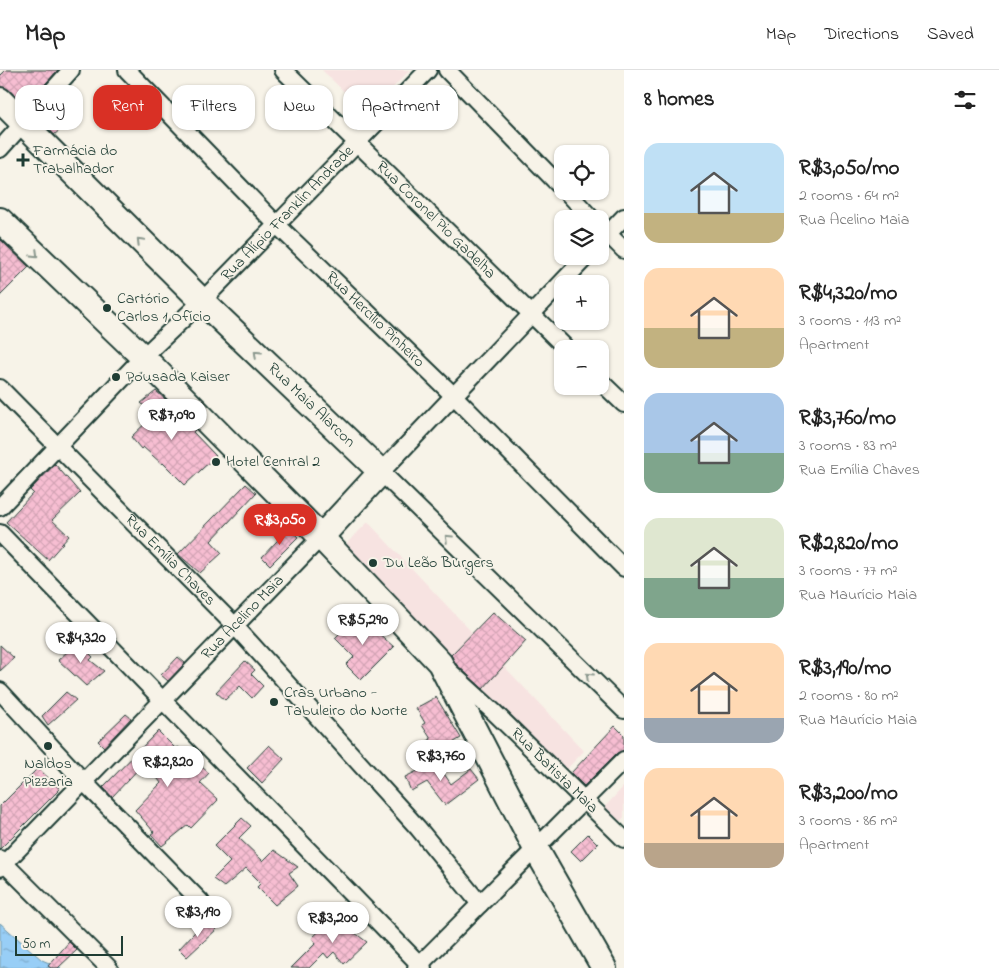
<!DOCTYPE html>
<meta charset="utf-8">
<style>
body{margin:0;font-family:"Indie Flower",sans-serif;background:#f2f2f2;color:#222;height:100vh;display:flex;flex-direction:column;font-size:19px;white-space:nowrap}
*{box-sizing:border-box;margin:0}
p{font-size:16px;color:#767676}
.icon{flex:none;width:28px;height:28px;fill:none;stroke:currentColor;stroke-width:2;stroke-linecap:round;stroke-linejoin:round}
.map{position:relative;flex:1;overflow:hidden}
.side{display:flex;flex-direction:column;background:#fff;width:375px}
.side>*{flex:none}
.guide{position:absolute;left:15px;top:15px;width:475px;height:45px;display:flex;gap:10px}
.buttons{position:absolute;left:554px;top:75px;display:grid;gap:10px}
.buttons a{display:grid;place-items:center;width:55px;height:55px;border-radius:10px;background:#fff;box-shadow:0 1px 4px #0004;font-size:25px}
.scale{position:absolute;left:15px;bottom:12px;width:108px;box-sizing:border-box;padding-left:5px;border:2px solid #1f3d34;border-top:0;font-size:14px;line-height:18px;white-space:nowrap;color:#1f3d34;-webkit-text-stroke:4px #f7f3e8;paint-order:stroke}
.price{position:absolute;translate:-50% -42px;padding:0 11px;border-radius:18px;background:#fff;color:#222;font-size:16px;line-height:32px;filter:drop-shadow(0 1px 2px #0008)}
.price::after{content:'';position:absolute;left:50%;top:30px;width:15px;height:11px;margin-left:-8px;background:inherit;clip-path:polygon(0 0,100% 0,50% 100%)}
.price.active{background:#d93025;color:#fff}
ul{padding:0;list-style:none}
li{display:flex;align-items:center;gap:15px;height:125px;padding:0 20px}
li span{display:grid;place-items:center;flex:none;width:140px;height:100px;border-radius:15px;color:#555}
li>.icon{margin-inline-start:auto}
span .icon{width:60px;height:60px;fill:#fffc;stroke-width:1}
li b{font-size:21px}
h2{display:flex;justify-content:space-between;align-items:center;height:60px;padding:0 20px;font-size:21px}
.chip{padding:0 18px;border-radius:15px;background:#fff;box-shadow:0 1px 4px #0004;font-size:18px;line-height:45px}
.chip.active{background:#d93025;color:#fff}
header{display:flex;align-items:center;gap:30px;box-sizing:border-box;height:70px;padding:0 25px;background:#fff;border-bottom:1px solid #e0e0e0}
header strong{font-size:24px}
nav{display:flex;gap:28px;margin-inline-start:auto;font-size:18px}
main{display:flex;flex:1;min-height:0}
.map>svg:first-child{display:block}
.built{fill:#f7e3e1}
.water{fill:url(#water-ripples);stroke:#6894a8}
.building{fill:url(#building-cross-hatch);stroke:#1f3d34}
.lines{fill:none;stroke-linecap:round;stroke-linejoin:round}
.street-casing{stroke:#1f3d34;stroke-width:20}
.secondary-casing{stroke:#1f3d34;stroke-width:28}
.street{stroke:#f7f3e8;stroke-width:16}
.secondary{stroke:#f7f3e8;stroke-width:24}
.oneway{stroke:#8b988e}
.poi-dot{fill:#1f3d34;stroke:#f7f3e8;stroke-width:2}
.labels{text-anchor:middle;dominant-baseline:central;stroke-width:4;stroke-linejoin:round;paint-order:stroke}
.poi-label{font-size:16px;fill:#1f3d34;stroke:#f7f3e8;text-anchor:start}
.street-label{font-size:16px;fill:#1f3d34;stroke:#f7f3e8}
</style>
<header>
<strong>Map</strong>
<nav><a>Map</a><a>Directions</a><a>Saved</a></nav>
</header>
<main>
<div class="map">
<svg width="624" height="898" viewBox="0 0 624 898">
<defs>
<pattern id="water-ripples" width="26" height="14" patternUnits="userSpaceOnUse" patternTransform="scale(1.25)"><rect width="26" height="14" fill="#98cef6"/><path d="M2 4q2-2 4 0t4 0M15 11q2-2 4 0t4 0" fill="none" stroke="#7ba8c8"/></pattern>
<pattern id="building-cross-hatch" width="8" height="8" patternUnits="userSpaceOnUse" patternTransform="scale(1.25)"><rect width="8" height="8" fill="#f7bed2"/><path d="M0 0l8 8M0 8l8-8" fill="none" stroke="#d3a4b5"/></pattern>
</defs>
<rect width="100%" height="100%" fill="#f7f3e8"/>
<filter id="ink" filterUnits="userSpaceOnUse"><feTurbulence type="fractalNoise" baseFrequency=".02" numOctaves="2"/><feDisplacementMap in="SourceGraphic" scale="10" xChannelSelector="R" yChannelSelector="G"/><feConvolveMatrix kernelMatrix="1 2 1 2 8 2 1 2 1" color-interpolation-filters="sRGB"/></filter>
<g filter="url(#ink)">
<path class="built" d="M322 0H410L367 44Z
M368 452 584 681 563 703 342 478Z
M624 716V747L618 754 602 740Z"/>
<path class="water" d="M0 853 42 890 61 898H0Z"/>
<path class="building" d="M6 0H58L25 36 9 20 0 17V6Z
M53 51 61 59 54 65 47 57Z
M0 169 29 197 0 226Z
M156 321 166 330 164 332 195 360 193 362 216 386 185 415 163 393 162 394 143 377 141 379 131 367 154 345 141 333Z
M55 394 80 423 52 450 69 466 48 490 6 452 33 423 30 420Z
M246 414 256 423 211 471 222 483 200 503 178 484Z
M289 458 298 467 270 495 262 487Z
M493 542 526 571 483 619 456 594 451 585Z
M358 545 394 577 361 610 346 595 354 587 335 568Z
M78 572 93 587 90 590 104 601 86 616 58 590Z
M0 575 14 588 0 601Z
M178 587 185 593 168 611 161 605Z
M245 591 255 600 251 604 263 616 252 628 240 616 225 630 216 622Z
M66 622 76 630 48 655 42 646Z
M436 627 461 668 430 686 423 674 431 669 422 655 425 653 416 638Z
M126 644 131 648 104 677 98 671Z
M615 656 624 665V680L617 683 584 716 571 703Z
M158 661 176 679 178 677 209 703 200 713 218 730 191 758 188 755 162 776 151 764 154 762 135 740 161 713 145 692 112 727 103 717Z
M269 675 284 689 262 713 247 698Z
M436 692 451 714 471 699 479 709 445 735 427 712 411 721 405 707Z
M38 698 60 719 0 779V736Z
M242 748 251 756 239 768 263 791 274 780 298 797 289 803 298 816 275 835 257 817 261 813 246 798 224 817 213 809 230 792 214 776Z
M588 764 598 774 581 791 571 781Z
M337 844 355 863 367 872 344 894 334 882 328 888 324 883 309 898H291L316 873 312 868Z
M206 850 217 859 187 887 179 879Z
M69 872 77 880 58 898H51L48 896Z"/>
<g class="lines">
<defs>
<g id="street">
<path id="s1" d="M127 0 277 155 453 325 624 498"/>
<path id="s2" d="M283 0 567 279"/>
<path d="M447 0 562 118"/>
<path d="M0 79 71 0"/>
<path d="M566 121 592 149"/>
<path d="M601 157 624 180"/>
<path d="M600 172 624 147"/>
<path d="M587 186 381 402 624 640"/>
<path d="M600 311 624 334"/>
<path id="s3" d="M0 318 234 555 418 758 480 834"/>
<path id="s4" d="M0 437 143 287 202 231 428 0"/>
<path d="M0 463 423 898"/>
<path id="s5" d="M449 601 495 643 624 769"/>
<path d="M0 621 84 712 201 832"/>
<path d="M0 789 109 898"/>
<path id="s6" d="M0 798 321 467"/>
<path d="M416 898 624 690"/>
</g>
<g id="secondary">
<path id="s7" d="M0 30 202 231 381 402 321 467"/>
<path d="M0 150 143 287 321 467 440 593 536 779 604 898"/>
</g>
</defs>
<use href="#street" class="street-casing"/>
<use href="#secondary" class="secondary-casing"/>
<use href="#street" class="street"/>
<use href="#secondary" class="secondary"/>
</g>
<defs><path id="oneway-chevron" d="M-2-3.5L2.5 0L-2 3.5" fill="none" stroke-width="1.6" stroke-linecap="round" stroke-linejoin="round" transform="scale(1.25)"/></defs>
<g class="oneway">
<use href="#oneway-chevron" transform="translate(140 171) rotate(-135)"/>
<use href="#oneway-chevron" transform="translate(35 184) rotate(44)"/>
<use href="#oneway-chevron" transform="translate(257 284) rotate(-136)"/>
<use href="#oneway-chevron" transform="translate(448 468) rotate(-136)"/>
<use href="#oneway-chevron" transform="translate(589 606) rotate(-136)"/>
</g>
</g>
<g class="poi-dot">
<path d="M20.5 82.5h5v5h5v5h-5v5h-5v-5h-5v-5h5z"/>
<circle cx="107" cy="238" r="5"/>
<circle cx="116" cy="307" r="5"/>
<circle cx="216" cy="392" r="5"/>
<circle cx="373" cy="493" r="5"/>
<circle cx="274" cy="632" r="5"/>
<circle cx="48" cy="676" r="5"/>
</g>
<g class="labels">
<g class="poi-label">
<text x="33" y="81">Farmácia do<tspan x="33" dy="18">Trabalhador</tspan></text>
<text x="117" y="229">Cartório<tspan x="117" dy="18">Carlos 1 Ofício</tspan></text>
<text x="126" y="307">Pousada Kaiser</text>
<text x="226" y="392">Hotel Central 2</text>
<text x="383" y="493">Du Leão Burgers</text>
<text x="284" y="623">Cras Urbano -<tspan x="284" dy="18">Tabuleiro do Norte</tspan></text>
<text x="48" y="694" text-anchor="middle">Naldos<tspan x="48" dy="18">Pizzaria</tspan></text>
</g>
<g class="street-label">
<text stroke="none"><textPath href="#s4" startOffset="411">Rua Alípio Franklin Andrade</textPath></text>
<text stroke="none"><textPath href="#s2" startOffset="214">Rua Coronel Pio Gadelha</textPath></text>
<text stroke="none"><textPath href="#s1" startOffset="352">Rua Hercílio Pinheiro</textPath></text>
<text stroke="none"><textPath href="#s7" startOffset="436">Rua Maia Alarcon</textPath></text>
<text stroke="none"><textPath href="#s3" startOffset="242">Rua Emília Chaves</textPath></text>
<text stroke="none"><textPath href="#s6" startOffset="349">Rua Acelino Maia</textPath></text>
<text stroke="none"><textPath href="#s5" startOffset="145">Rua Batista Maia</textPath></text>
</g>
</g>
</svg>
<div class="buttons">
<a><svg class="icon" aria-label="locate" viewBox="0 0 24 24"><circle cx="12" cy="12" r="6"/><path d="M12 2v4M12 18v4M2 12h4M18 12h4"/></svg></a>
<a><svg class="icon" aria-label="layers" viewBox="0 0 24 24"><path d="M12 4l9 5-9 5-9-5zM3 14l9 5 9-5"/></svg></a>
<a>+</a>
<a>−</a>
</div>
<div class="scale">50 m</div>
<b class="price" style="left:172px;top:371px">R$7,090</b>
<b class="price active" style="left:280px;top:476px">R$3,050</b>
<b class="price" style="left:363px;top:576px">R$5,290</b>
<b class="price" style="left:81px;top:594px">R$4,320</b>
<b class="price" style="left:441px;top:712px">R$3,760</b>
<b class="price" style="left:168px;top:718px">R$2,820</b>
<b class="price" style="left:198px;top:868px">R$3,190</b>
<b class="price" style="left:333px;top:874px">R$3,200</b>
<div class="guide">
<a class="chip">Buy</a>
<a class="chip active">Rent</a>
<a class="chip">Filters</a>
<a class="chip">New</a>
<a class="chip">Apartment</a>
</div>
</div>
<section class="side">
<h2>8 homes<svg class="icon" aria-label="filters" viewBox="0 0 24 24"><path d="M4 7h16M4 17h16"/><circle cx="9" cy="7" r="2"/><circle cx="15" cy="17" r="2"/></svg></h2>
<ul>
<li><span style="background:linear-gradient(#bfe0f5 70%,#c2b280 0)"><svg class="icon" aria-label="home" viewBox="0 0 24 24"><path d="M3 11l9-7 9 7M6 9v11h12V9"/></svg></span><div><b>R$3,050/mo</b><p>2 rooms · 64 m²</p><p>Rua Acelino Maia</p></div></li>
<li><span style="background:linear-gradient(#ffd9b3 60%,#c2b280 0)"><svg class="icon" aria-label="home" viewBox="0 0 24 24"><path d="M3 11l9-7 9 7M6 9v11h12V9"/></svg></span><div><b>R$4,320/mo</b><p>3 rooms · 113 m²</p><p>Apartment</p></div></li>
<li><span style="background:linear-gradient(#a9c7e8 60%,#7fa58c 0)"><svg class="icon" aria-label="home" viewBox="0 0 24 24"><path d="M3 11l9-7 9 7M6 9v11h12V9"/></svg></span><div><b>R$3,760/mo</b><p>3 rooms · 83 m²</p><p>Rua Emília Chaves</p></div></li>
<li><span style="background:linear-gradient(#dfe7d0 60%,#7fa58c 0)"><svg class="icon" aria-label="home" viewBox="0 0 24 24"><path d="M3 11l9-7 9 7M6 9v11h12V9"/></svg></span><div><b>R$2,820/mo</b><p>3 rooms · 77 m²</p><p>Rua Maurício Maia</p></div></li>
<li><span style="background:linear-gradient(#ffd9b3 75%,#9aa5b1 0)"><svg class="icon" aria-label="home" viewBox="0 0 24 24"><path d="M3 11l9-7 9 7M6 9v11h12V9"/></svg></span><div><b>R$3,190/mo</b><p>2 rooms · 80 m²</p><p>Rua Maurício Maia</p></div></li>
<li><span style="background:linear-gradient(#ffd9b3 75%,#b9a48a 0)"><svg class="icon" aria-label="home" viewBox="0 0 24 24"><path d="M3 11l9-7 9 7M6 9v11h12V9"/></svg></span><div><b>R$3,200/mo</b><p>3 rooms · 86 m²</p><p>Apartment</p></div></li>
</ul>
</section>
</main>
